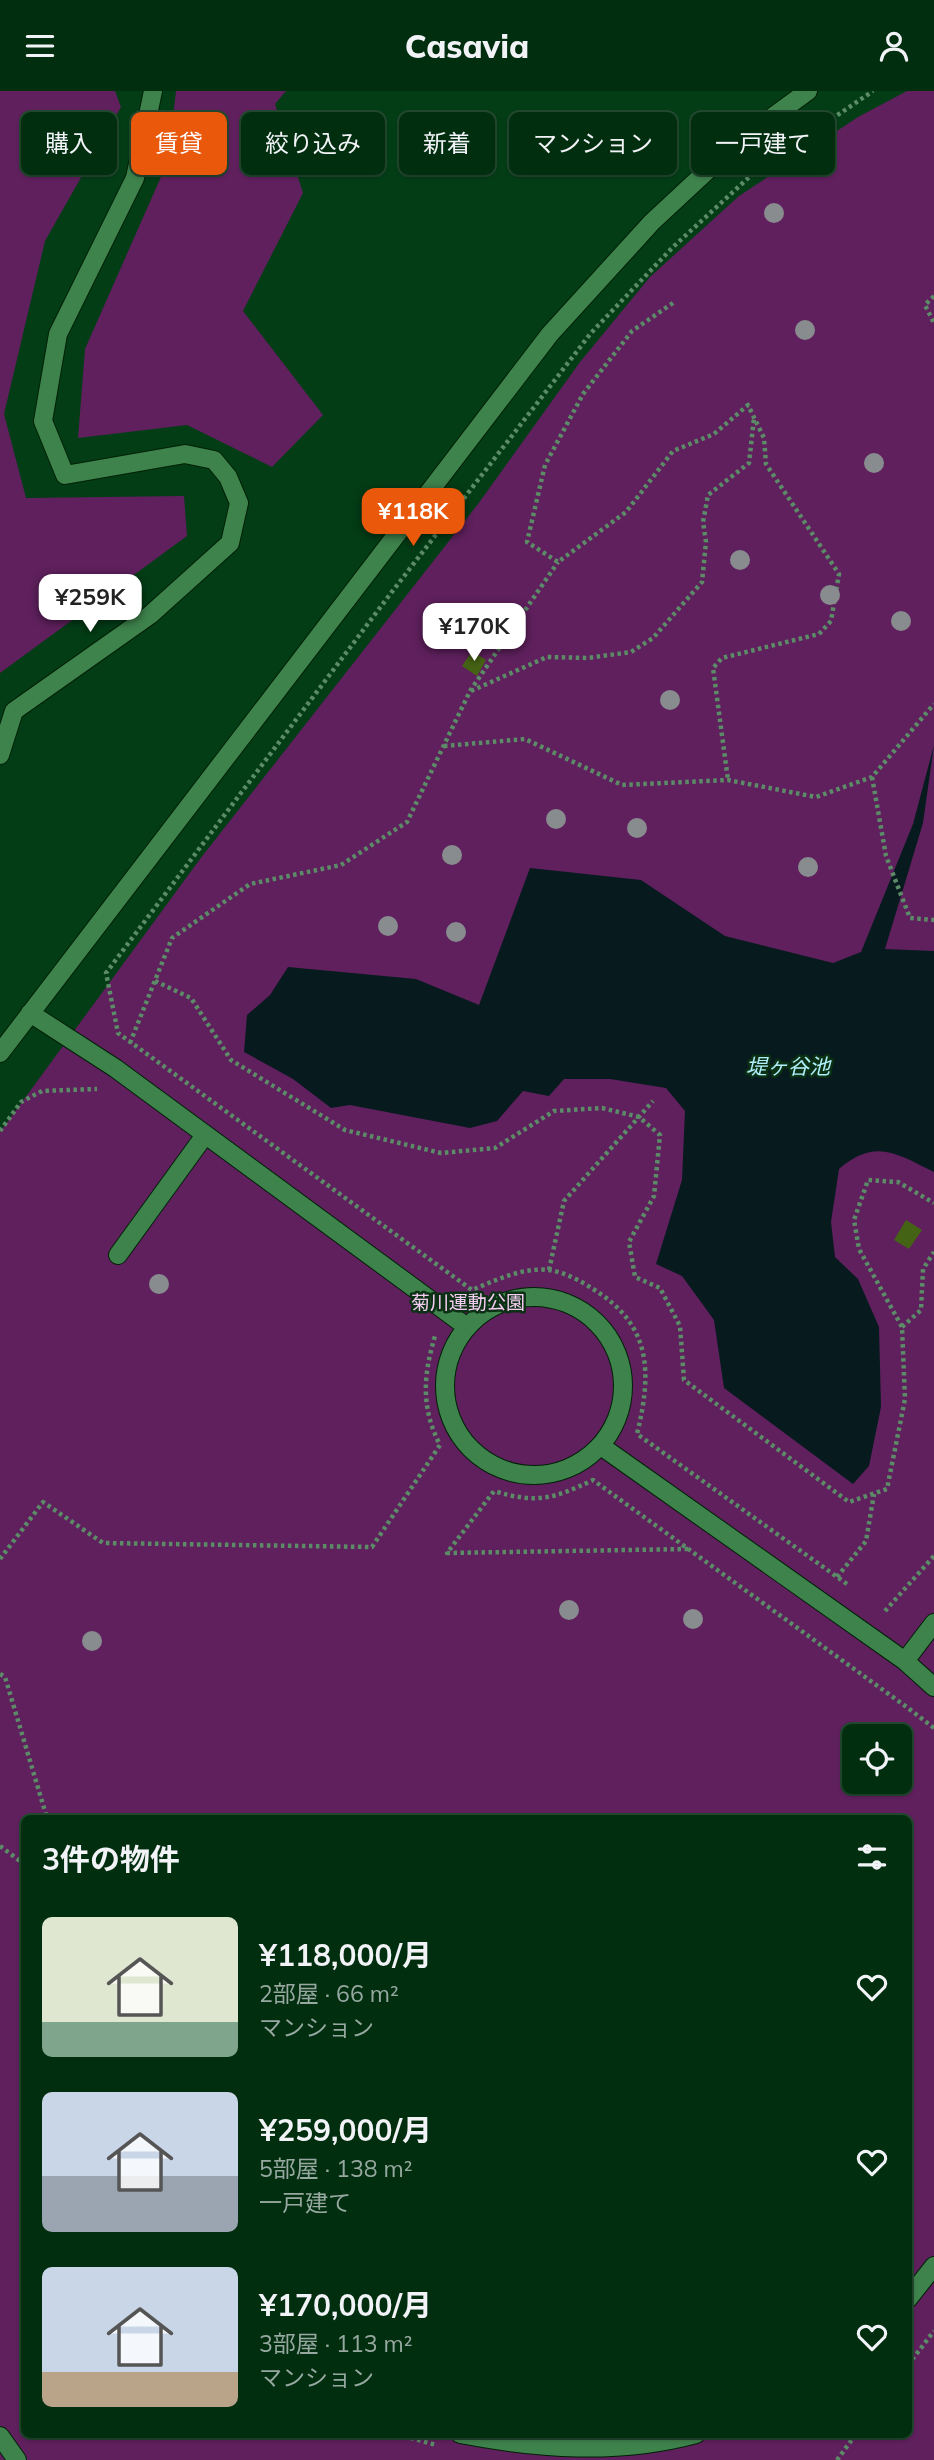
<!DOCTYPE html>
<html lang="ja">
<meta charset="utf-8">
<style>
body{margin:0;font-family:Mulish,"Noto Sans JP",sans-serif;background:#0c3619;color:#f1f3f6;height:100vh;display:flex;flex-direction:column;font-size:26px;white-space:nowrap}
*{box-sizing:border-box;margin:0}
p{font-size:23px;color:#96a89f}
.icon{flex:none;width:38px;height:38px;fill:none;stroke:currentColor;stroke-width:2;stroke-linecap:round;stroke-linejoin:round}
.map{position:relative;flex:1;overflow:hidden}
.sheet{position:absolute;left:21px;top:1724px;width:891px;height:623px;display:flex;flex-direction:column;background:#022e10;border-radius:10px;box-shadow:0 2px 5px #0004,0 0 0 2px #234a30}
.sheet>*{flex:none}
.guide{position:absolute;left:21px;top:21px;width:892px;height:63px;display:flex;gap:14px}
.buttons{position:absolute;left:842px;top:1633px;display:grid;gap:14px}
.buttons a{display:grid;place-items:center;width:70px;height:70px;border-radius:10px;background:#022e10;box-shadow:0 2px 5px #0004,0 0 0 2px #234a30;font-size:35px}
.price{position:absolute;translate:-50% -60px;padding:0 16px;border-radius:14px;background:#fff;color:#222;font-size:23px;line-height:46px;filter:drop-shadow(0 2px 4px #0008)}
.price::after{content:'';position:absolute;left:50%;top:42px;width:21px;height:16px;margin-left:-10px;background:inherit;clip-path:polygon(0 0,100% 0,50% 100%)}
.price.current{background:#ea580c;color:#fff}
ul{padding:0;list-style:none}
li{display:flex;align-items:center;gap:21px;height:175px;padding:0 21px}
li span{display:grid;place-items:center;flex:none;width:196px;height:140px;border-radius:10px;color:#555}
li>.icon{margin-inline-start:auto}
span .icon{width:84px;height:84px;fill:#fffc;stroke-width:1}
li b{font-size:30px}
h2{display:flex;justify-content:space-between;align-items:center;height:84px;padding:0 21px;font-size:30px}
.chip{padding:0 24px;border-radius:10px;background:#022e10;box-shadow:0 2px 5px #0004,0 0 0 2px #234a30;font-size:24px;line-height:63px}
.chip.current{background:#ea580c;color:#fff}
header{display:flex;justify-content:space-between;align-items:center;height:91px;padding:0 21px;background:#022e10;font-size:32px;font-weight:800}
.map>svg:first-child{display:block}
.green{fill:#5f205d;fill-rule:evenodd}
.water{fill:#071b1f}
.building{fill:#456314}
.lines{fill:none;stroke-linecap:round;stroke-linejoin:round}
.minor-casing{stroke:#002106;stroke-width:20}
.path{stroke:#5c8b68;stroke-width:4.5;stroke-dasharray:3.5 3.5;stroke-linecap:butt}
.minor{stroke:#3e824c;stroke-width:18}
.tree{fill:#888c8e}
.labels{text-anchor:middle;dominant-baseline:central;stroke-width:5;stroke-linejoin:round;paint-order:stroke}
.park-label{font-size:19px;fill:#f5ccf1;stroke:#0b3014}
.water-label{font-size:21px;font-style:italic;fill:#aeeffa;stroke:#0b3014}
</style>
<header><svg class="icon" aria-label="menu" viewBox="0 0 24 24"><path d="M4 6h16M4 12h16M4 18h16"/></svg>Casavia<svg class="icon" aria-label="person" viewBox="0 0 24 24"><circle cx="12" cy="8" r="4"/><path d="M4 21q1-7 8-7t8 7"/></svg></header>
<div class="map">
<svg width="934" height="2369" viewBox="0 0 934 2369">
<rect width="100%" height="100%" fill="#033d16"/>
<path class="green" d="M0 0H115L121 16 45 150 4 323 26 407 184 405 187 445 0 582Z
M176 0H286L275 13 303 102 243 220 323 324 272 376 187 334 78 347 85 258 168 70Z
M907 0H934V2369H0V1041L200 768 478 413 580 271 650 186 739 105 858 26ZM854 1645H900V1690H854ZM24 1727H908V2343H24Z"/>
<path class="water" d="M934 654 923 732 885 858 934 860V1081C896 1062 875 1047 839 1078L831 1131 835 1166 858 1188 879 1236 881 1316 869 1375 853 1393 724 1297 714 1229 682 1185 656 1173 682 1089 685 1020 666 997 610 988H564L549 1005 523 1000 497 1030 470 1037 350 1014 331 1017 293 988 244 961 247 924 270 904 288 876 416 888 479 914 530 777 641 789 725 845 833 872 861 861 913 733Z"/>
<path class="building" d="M472 560 486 569 477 585 462 575Z
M906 1129 922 1139 909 1158 894 1149Z"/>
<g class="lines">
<defs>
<path id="minor" d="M0 664 14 620 150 524 230 452 239 412 228 386 214 369 185 363 65 384 43 330 58 243 135 87 153 0
M30 922 115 977 467 1236
M0 962 550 243 652 131 737 52 808 0
M118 1164 205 1044
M445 1295a89 89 0 1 1 178 0a89 89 0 1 1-178 0Z
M601 1355 905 1570 934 1596
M905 1570 934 1532
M908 2208 934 2175
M460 2343C538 2358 618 2364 696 2343
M0 2345 17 2369"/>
</defs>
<use href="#minor" class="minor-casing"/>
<path class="path" d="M934 205 925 214 934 232
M673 212 632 240 583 303 545 374 527 451 558 471 626 421 673 360 714 343 748 314 764 347 766 373 839 483 831 530 819 543 722 567 713 577 728 689
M471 600 547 566 588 567 631 561 653 547 702 491 706 451 703 431 708 404 749 372 754 327
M444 655 525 648 622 694 728 689 816 706 872 686 934 613
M872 686 886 765 910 827 934 829
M155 890 191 907 231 969 345 1039 441 1062 495 1057 554 1020 602 1017 639 1026 660 1044 654 1105 629 1151 635 1186 660 1197 680 1235 684 1289 849 1411 887 1398 905 1308 902 1236 859 1158 854 1129 868 1089 898 1091 934 1112
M130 952 172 847 250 793 341 774 407 731 470 600 558 471
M0 1040 21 1011 42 1000 97 998
M549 1179 564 1110 653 1010
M902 1236 921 1219 923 1178 934 1161
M688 1458 447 1462 494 1400C537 1413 553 1408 593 1389L908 1617 934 1637
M0 1468 43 1411 103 1452 372 1456 440 1354C421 1317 423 1285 435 1245
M837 1486 866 1450 874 1403
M847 1493 637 1343C652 1282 652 1234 593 1198 581 1190 564 1181 549 1179 523 1176 496 1189 472 1199L118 942 106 882 388 506 591 242 673 156 758 78 873 0
M885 1520 934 1465
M0 1583 5 1586 47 1727
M0 1755 24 1773
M908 2274 934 2240
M397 2343 436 2354
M837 2369 856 2343"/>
<use href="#minor" class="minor"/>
</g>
<g class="tree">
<circle cx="774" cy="122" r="10"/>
<circle cx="805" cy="239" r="10"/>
<circle cx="874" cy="372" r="10"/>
<circle cx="740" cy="469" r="10"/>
<circle cx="830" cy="504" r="10"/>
<circle cx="901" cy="530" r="10"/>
<circle cx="670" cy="609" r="10"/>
<circle cx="556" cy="728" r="10"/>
<circle cx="637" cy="737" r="10"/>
<circle cx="452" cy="764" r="10"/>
<circle cx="808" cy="776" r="10"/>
<circle cx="388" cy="835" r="10"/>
<circle cx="456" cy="841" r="10"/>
<circle cx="159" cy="1193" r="10"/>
<circle cx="569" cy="1519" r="10"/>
<circle cx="693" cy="1528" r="10"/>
<circle cx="92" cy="1550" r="10"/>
</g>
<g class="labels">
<g class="park-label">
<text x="468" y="1211">菊川運動公園</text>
</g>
<g class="water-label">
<text x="788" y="975">堤ヶ谷池</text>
</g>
</g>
</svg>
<div class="buttons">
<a><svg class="icon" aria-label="locate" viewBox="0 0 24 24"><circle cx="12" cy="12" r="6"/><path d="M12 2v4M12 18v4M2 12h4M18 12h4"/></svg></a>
</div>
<b class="price current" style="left:413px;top:457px">¥118K</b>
<b class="price" style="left:90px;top:543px">¥259K</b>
<b class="price" style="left:474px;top:572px">¥170K</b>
<div class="guide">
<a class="chip">購入</a>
<a class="chip current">賃貸</a>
<a class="chip">絞り込み</a>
<a class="chip">新着</a>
<a class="chip">マンション</a>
<a class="chip">一戸建て</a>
</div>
<section class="sheet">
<h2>3件の物件<svg class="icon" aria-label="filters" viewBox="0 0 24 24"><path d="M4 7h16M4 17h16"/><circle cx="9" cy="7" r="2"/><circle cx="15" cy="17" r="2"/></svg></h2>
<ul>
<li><span style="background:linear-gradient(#dfe7d0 75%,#7fa58c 0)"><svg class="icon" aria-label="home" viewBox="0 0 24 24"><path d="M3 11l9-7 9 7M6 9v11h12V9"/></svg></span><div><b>¥118,000/月</b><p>2部屋 · 66 m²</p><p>マンション</p></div><svg class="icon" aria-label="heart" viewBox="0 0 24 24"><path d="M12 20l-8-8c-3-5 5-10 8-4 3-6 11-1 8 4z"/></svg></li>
<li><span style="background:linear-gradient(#c9d6e8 60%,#9aa5b1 0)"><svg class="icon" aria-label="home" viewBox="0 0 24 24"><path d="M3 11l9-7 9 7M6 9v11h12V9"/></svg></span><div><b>¥259,000/月</b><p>5部屋 · 138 m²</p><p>一戸建て</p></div><svg class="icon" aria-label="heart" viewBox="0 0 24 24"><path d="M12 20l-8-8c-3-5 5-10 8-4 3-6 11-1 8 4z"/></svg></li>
<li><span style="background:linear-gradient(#c9d6e8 75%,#b9a48a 0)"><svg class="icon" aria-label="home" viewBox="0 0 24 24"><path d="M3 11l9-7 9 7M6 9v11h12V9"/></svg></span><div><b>¥170,000/月</b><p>3部屋 · 113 m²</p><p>マンション</p></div><svg class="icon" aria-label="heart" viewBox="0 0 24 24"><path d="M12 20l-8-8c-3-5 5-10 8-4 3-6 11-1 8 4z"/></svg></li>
</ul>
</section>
</div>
